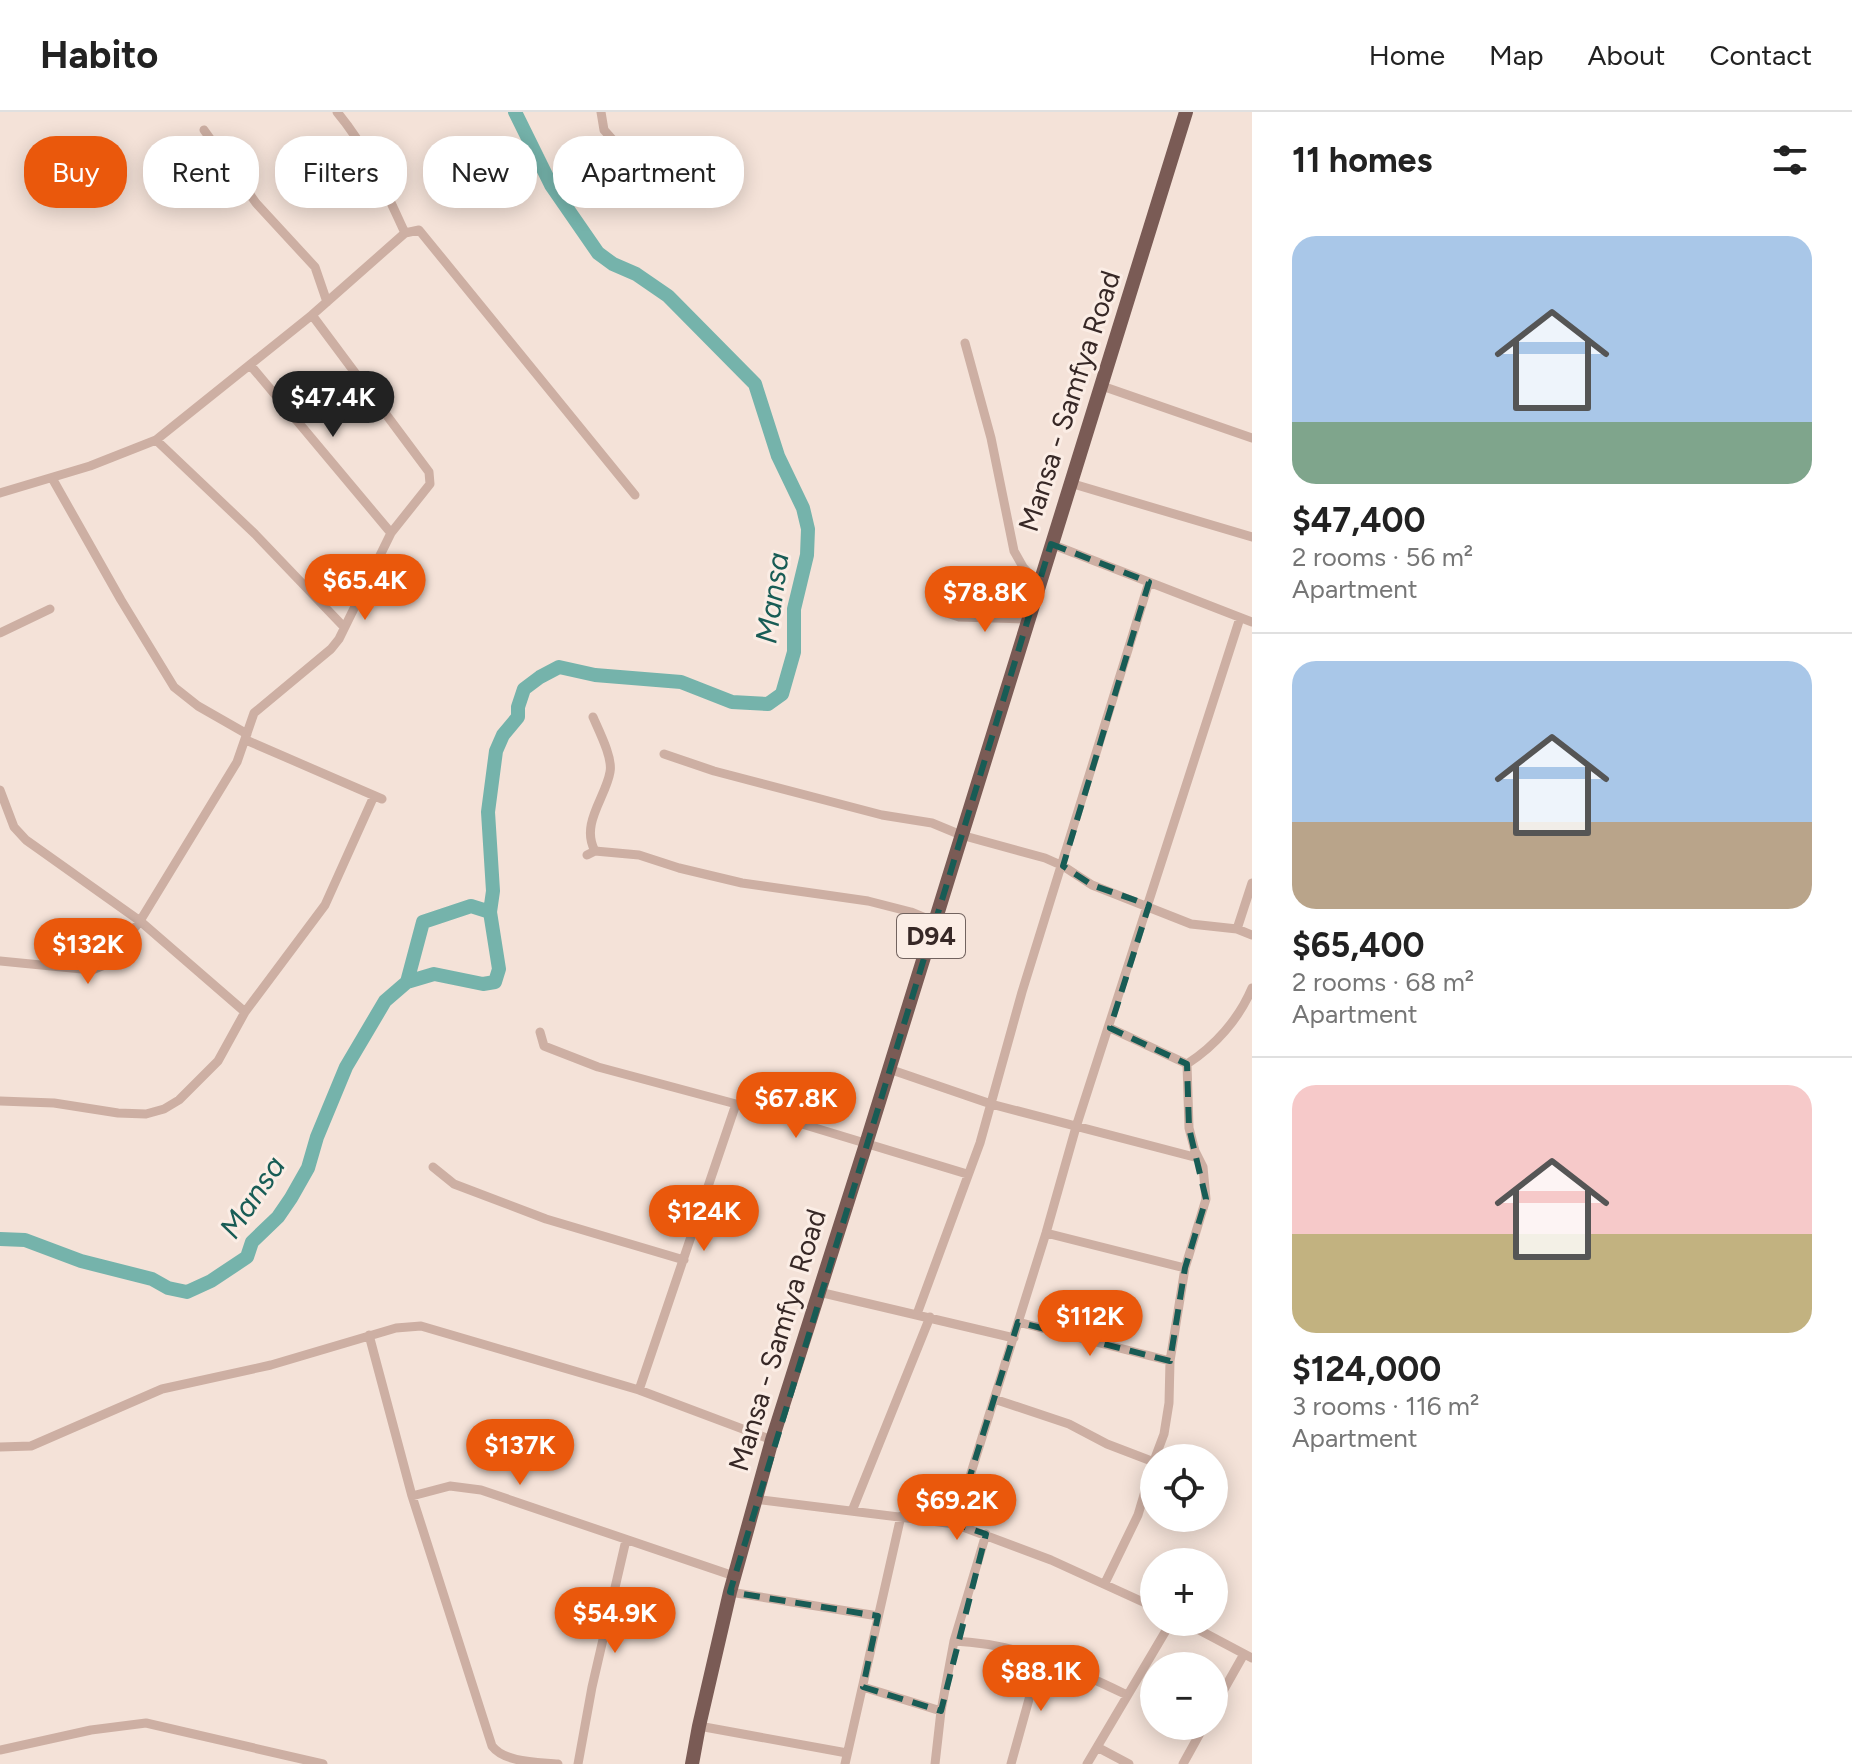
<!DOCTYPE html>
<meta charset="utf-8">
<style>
body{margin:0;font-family:Figtree,sans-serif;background:#f6f6f6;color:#222;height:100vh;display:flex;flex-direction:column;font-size:30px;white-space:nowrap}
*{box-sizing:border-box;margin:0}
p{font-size:26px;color:#767676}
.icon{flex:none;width:44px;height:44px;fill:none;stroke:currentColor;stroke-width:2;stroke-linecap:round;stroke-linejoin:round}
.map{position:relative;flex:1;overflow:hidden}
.side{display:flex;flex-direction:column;background:#fff;width:600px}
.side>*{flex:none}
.banner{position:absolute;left:24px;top:24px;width:760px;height:72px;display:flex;gap:16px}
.buttons{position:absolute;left:1140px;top:1332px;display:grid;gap:16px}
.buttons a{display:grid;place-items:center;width:88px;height:88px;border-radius:50%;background:#fff;box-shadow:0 4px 20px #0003;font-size:40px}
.price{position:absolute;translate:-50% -68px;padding:0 18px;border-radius:28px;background:#ea580c;color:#fff;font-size:26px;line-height:52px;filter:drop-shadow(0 2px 4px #0008)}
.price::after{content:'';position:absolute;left:50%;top:48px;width:24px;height:18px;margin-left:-12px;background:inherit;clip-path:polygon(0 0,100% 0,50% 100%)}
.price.on{background:#222;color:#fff}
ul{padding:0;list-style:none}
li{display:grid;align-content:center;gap:16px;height:424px;padding:0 40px}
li+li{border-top:2px solid #e0e0e0}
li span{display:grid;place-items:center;height:248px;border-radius:24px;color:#555}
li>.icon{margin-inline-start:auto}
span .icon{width:144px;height:144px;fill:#fffc;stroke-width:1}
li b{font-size:34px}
h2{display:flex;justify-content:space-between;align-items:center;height:96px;padding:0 40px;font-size:34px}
.chip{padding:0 28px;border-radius:32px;background:#fff;box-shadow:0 4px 20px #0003;font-size:28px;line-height:72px}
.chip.on{background:#ea580c;color:#fff}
header{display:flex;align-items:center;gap:48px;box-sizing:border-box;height:112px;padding:0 40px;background:#fff;border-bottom:2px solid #e0e0e0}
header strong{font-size:38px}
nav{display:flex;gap:44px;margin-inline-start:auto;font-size:28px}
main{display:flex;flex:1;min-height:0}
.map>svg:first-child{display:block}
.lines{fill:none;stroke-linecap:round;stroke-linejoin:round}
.river{stroke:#75b3ab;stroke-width:14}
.minor{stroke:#cdafa3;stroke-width:9}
.primary{stroke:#7a5b55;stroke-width:14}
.marked{fill:none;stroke:#185c55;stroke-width:6;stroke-dasharray:16 10;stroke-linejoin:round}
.labels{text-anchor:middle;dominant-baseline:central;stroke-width:6;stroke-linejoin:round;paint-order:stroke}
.shield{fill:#fbede5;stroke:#72635f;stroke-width:2}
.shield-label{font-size:26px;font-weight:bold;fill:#372826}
.street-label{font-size:28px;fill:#372826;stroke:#fbede5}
.water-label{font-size:30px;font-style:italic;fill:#185c55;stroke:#fbede5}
</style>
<header>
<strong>Habito</strong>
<nav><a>Home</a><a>Map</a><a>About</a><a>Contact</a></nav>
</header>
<main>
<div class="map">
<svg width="1252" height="1652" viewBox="0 0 1252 1652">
<rect width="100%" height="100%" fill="#f4e2d8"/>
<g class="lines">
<path class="river" d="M407 870 423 810 471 794 490 800
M0 1127 25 1128 81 1149 152 1167 168 1176 187 1180 211 1169 247 1145 252 1130 278 1105 291 1086 308 1056 317 1025 346 955 385 889 407 870 434 862 483 872 495 870 499 857 490 800 493 779 488 700 496 639 503 623 518 605V595L524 577 540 565 559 555 595 563 681 570 732 590 768 592 782 582 794 540V497L807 443 808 417 803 396 778 344 755 272 668 184 636 162 613 152 598 141 551 73 515 0"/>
<path class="minor" d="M337 0C368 37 385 78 405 121
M601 0 604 18 620 36
M204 18 256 91 315 155 327 190
M965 231 991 326 1014 439 1023 455 1038 471
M251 254 391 421
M1102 274 1252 326
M156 328 255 422 344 515
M52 366 121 488 174 575 198 594 247 622
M1070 371 1252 425
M0 381 90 354 156 328 312 203 405 121 419 118 635 383
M1051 432 1252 510
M950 502 959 505 1028 507
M0 521 50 497
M593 605C599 619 613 646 610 660 606 685 580 712 595 739
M246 628 382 687
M664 642 714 659 882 703 932 711 961 723 1045 746 1063 754 1092 773 1191 812 1237 817 1252 823
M0 678 14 715 26 728 140 809 245 900
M587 743 595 739 639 743 679 756 742 771 868 789 911 800 935 810
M1237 817 1252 771
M0 849 92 858 107 852 140 809 237 650 254 601 331 537 339 527 391 421 430 372 429 360 312 203
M1110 916 1187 952
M540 920 544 934 598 955 736 992 967 1062
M1187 952C1215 934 1239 907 1252 876
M889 957 991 992 1198 1046
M0 989 54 991 118 1001 146 1002 164 997 179 988 218 949 245 900 325 793 374 684
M433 1055 454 1072 546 1107 684 1148
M1046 1121 1185 1156
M819 1180 1014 1226
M917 1202 980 1031 1022 880 1149 470
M1018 1210 1170 1249
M369 1223 412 1384 492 1634C505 1651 538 1650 558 1652
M639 1278 736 992
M994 1287 1069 1312 1107 1332 1154 1350
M0 1335 31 1334 162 1277 271 1253 396 1216 421 1214 639 1278 772 1328
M1155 1346 1164 1322 1169 1291 1170 1249 1185 1156 1206 1087 1203 1055 1195 1039 1189 1016 1187 952
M412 1384 450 1374 481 1378 734 1464
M754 1387 955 1412 1051 1448 1154 1495
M852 1399 930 1205
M955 1412 1046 1121 1076 1015 1240 506
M1105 1471 1138 1403 1154 1349
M730 1480 878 1504
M1184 1510 1252 1546
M954 1529C1020 1532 1069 1555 1127 1583
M863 1575 941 1599 935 1652
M1214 1595 1244 1542
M941 1599 954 1529 986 1422
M699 1614 847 1641
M1097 1635 1129 1652
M0 1638 91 1618 146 1611 323 1652
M578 1652 592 1575 626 1428
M845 1652 901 1404
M1011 1652 1041 1544
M1087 1652 1171 1510
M1183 1652 1204 1614"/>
<path class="primary" d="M692 1652 699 1614 730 1480 772 1328 866 1032 1186 0"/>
</g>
<path class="marked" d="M1051 432 1149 470 1063 754 1092 773 1149 793 1110 916 1187 952 1189 1016 1206 1087 1185 1156 1170 1249 1018 1210 955 1412 986 1422 941 1599 863 1575 878 1504 730 1480Z"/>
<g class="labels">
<rect class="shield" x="897" y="802" width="68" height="44" rx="6"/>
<g class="shield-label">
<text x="931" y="824">D94</text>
</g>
<g class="street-label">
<text transform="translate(1069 289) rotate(-72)">Mansa - Samfya Road</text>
<text transform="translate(777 1228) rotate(-73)">Mansa - Samfya Road</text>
</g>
<g class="water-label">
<text transform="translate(772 486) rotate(-82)">Mansa</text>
<text transform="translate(252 1085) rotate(-56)">Mansa</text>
</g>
</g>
</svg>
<div class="buttons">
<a><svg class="icon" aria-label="locate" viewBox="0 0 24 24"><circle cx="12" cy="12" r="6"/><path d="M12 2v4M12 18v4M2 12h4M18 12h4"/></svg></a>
<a>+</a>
<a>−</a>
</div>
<b class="price on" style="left:333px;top:327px">$47.4K</b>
<b class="price" style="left:365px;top:510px">$65.4K</b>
<b class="price" style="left:985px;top:522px">$78.8K</b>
<b class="price" style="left:88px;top:874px">$132K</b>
<b class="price" style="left:796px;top:1028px">$67.8K</b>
<b class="price" style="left:704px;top:1141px">$124K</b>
<b class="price" style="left:1090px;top:1246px">$112K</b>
<b class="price" style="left:520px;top:1375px">$137K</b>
<b class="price" style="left:957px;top:1430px">$69.2K</b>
<b class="price" style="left:615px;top:1543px">$54.9K</b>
<b class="price" style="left:1041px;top:1601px">$88.1K</b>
<div class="banner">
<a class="chip on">Buy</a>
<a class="chip">Rent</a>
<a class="chip">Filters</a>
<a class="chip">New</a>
<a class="chip">Apartment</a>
</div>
</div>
<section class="side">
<h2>11 homes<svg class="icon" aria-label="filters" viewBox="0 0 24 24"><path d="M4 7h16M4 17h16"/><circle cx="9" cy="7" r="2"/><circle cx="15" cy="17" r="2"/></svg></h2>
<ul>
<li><span style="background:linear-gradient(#a9c7e8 75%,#7fa58c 0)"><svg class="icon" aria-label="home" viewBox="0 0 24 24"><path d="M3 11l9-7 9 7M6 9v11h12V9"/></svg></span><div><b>$47,400</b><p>2 rooms · 56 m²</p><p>Apartment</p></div></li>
<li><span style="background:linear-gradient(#a9c7e8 65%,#b9a48a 0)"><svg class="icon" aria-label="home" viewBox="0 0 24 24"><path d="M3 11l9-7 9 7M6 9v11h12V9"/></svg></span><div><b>$65,400</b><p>2 rooms · 68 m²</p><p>Apartment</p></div></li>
<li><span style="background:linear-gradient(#f6c9c9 60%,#c2b280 0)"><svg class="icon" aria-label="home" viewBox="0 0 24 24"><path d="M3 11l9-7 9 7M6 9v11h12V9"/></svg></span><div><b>$124,000</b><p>3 rooms · 116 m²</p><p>Apartment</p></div></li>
</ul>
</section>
</main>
